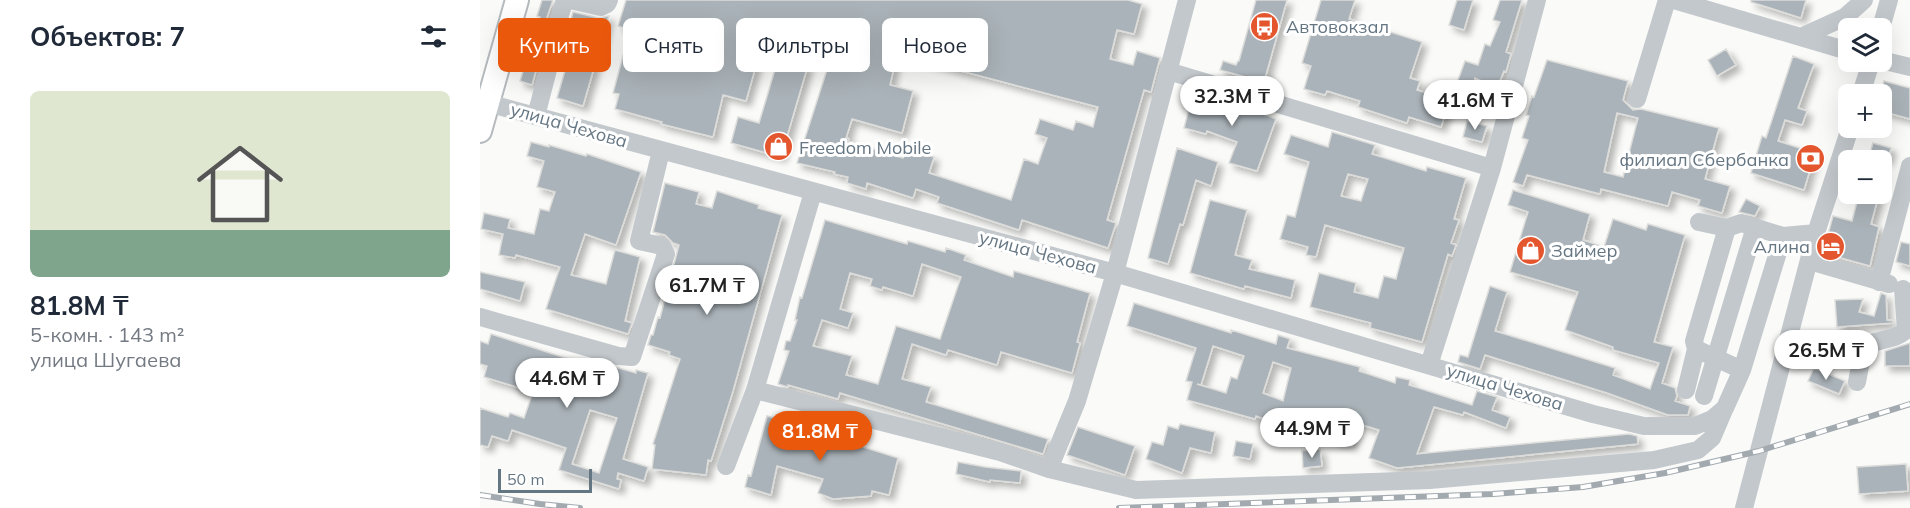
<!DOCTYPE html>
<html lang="ru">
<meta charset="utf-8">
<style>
body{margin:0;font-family:Mulish,sans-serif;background:#f2f2f3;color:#1f2937;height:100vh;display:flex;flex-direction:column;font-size:22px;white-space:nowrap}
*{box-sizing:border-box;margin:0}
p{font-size:20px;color:#747a83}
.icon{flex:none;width:33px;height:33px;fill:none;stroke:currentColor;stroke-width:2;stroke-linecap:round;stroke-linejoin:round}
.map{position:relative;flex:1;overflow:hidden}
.drawer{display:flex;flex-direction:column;background:#fff;width:480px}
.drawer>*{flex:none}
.banner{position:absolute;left:18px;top:18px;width:570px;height:54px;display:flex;gap:12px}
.controls{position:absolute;left:1358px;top:18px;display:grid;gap:12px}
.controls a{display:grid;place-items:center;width:54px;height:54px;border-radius:9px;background:#fff;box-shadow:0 6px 24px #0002;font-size:30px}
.scale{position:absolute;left:18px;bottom:15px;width:94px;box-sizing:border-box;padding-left:6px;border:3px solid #657683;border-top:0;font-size:16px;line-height:21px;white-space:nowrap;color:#657683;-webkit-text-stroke:4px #fff;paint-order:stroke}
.price{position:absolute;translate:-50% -51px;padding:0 14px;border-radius:21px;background:#fff;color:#222;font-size:20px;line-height:39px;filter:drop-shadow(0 2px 3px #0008)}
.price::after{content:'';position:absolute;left:50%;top:36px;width:18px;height:14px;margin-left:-9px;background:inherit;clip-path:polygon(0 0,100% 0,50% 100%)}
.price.on{background:#ea580c;color:#fff}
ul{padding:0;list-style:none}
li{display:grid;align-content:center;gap:12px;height:318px;padding:0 30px}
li+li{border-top:2px solid #e0e1e3}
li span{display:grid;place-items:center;height:186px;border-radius:9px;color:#555}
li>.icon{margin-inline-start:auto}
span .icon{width:108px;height:108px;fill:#fffc;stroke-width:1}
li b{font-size:26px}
h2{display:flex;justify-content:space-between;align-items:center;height:72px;padding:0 30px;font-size:26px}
.tag{padding:0 21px;border-radius:9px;background:#fff;box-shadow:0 6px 24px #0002;font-size:21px;line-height:54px}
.tag.on{background:#ea580c;color:#fff}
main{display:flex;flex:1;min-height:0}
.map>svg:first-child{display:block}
.building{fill:#aab3b9;stroke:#dcdcda;stroke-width:1.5;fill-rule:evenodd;filter:url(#shadow)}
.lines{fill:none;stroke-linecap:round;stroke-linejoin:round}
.major-casing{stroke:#b5babe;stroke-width:26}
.minor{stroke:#c3c8cc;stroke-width:18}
.major{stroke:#fff;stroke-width:22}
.rail-casing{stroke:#a2aab0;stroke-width:6}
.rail{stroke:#fff;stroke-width:4;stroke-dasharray:11;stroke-linecap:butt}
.labels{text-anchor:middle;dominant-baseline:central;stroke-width:6;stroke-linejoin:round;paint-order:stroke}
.poi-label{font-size:18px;fill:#657683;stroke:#fff;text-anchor:start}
.street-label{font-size:18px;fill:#657683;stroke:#fff}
</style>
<main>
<section class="drawer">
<h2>Объектов: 7<svg class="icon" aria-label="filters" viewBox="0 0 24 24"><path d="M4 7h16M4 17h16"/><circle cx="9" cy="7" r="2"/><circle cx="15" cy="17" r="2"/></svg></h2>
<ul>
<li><span style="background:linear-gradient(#dfe7d0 75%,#7fa58c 0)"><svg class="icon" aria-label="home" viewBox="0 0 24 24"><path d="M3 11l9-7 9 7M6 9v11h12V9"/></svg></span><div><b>81.8M ₸</b><p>5-комн. · 143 m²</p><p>улица Шугаева</p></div></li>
</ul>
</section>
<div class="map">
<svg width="1430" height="508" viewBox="0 0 1430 508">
<defs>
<filter id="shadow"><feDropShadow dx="5" dy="5" stdDeviation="3" flood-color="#0004"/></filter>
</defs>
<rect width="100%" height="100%" fill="#fafaf8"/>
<path class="building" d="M62 0H73L66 20 67 30 52 85 40 81 60 17 57 16Z
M146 0H648L662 4 654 34 637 30 630 59 653 65 657 51 680 58 671 92 664 90 627 220 636 223 628 248 542 220 539 230 457 203 459 197 436 189 433 198 387 183 386 189 367 183 368 177 354 174 355 172 317 163 354 48 286 30 266 101 243 95 233 137 181 124 182 122 135 109 139 94 133 93 150 30 138 26ZM417 54 618 107 613 127 596 121 593 130 560 119 555 134 567 138 558 164 544 159 531 200 449 173 454 157 426 148 423 158 368 141 369 139 366 138 372 119 422 133 433 91 410 85Z
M776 0H807L784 82 740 70 743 61 756 65 758 61H759Z
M841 0H875L869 19 942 42 930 78 940 81 937 90 970 100 961 127 929 117 927 123 878 107 880 101 847 91 845 95 824 89 831 66 822 63Z
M977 0H993L984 30 969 25Z
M1020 0H1042L1026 52 1031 54 1026 72 1024 71 1017 88 995 78 987 110 972 106 978 80 985 61 998 65 1005 44 1010 46 1020 22 1013 20Z
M1271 0H1326L1321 18 1271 2Z
M93 12 119 18 129 16 103 106 77 98 97 30 89 27Z
M1246 49 1256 65 1237 76 1228 60Z
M299 56 328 65 301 157 251 143 258 117 279 123Z
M1313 56 1334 64 1318 108 1327 111 1322 125 1305 120 1298 141 1335 153 1324 190 1271 173 1282 136 1286 138Z
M1067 60 1148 81 1143 100 1153 110 1161 109 1239 128 1225 179 1250 186 1242 213 1218 206 1220 200 1192 192 1188 206 1121 189 1120 194 1047 175 1043 186 1033 182 1048 140 1042 138 1049 116 1046 115 1052 96 1054 97ZM1137 113 1158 118 1143 177 1124 172Z
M1404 81 1430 88V119L1401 111V92Z
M714 90 756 103 796 119 777 171 749 163 757 142 727 131 726 134 704 128Z
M987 121 1007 126 1002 142 983 137Z
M852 132 895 145 892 154 946 171 947 167 986 178 974 219 979 220 971 243 976 245 972 256 968 254 942 342 890 328 891 323 830 307 839 273 876 283 874 292 898 298 904 276 916 279 924 248 845 225 836 257 826 255 828 247 800 239 807 215 815 217 829 162 804 154 811 135 848 147ZM868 174 888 179 881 201 861 196Z
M51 142 69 147V145L106 156 107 154 161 172 136 245 105 234 91 275 126 284 135 250 160 257 145 321 152 323 148 334 66 309 80 267 36 255 35 258 19 255 23 234 1 229 4 213 30 219 28 228 54 234 60 209 69 211 75 192 57 187 64 161 47 156Z
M1393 143 1411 148 1408 160H1388Z
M697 148 738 162 731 186 716 180 703 225 700 224 688 264 668 258Z
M185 183 219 192 216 204 232 208 237 191 279 205 278 208 302 215 253 391 231 461 228 460 226 475 172 469 175 445 173 444 200 359 189 355 190 352 168 345 171 335H173L178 317 180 318 199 245 193 243 185 235 173 232Z
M1033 190 1110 214 1103 240 1124 247 1133 219 1166 230 1168 224 1205 235 1174 342 1193 347 1182 383 1195 388 1197 396 1195 401 1210 406 1208 415H1188L1127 393 1005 355 1000 369 978 362 980 355 988 357 1010 286 1027 292 1015 331 1135 368 1133 375 1170 389 1179 363 1133 350V347L1085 330 1098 292 1030 272 1048 212 1028 205Z
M1379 194H1399L1391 224 1399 227 1390 266 1343 253 1353 216 1372 221Z
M1266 199 1280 206 1275 216 1259 212Z
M730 200 767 210 755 255 772 260 769 269 815 280 811 298 765 286 764 289 710 273Z
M345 220 427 244 428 241 465 252 466 248 486 255 484 260 533 277 534 271 610 293 597 342 600 343 592 373 521 352 517 365 468 350 466 355 432 344 422 379 451 387 446 402 568 439 563 454 360 393 358 399 308 385V387L298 384 309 351 304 350 306 341H310L317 320H315L320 297 322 298ZM442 264 481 277 460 339 416 326 398 384 366 375 372 356 333 346 342 320 368 328 373 313 360 309 370 273 392 279 390 286 402 290 403 287 433 296Z
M1421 242 1430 244V266L1416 262Z
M0 272 45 282 40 301 0 289Z
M1401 293 1406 295 1407 320 1413 321V323L1357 327 1355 300 1383 299 1379 312 1394 316Z
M654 303 751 333V330L796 344 798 335 810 339 807 348 880 367 879 371 915 383 916 377 930 380 929 385 992 405 997 391 1017 397 1012 410 1030 417 1026 428 984 412 983 415 954 407 937 454 1149 434 1157 436 1158 444 917 468 889 458 899 430 876 423 875 427 871 426 872 446 853 440 852 421 836 416 831 432 795 420 794 423 776 416 775 419 707 400 712 382 706 381 716 348 647 326ZM733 346 764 356 757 379 751 377 746 393 717 384 721 385ZM793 362 811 368 803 401 783 393Z
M11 334 95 361 94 365 125 376 128 365 156 373V370L168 373 143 459 168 467 164 481 138 473 137 479 141 480 139 489 79 470 86 448 32 430 28 441 12 436 8 447 0 445V408L28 417 30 413 44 418 53 392 4 377 7 366 0 364V341L8 344ZM110 410 137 418 119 473 92 464Z
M1331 343H1376L1370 358 1331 345Z
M1430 343V366H1405V351Z
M1334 368 1365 381 1359 394 1328 381Z
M287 416 321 425 320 427 361 442V440L418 458 409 495 392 491 391 496 353 499 338 493 343 479 297 466 291 495 265 487 268 475 271 476Z
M700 424 735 432 731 453 710 448 702 473 666 459 672 442 683 445 688 426 698 429Z
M598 427 655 446 645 475 587 455Z
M756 441 773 444 770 459 753 456Z
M840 449 842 466 823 468 822 451Z
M478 462 505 467 541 471 540 483 510 480V482L476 474Z
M1426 464 1428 491 1379 494 1377 467Z"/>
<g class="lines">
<defs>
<path id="major" d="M0 131 37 0"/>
</defs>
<use href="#major" class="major-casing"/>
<path class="minor" d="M90 0 121 7 127 4 129 0
M1194 0 1368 51
M1401 28 1409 0
M1321 37 1365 17 1384 0
M1401 60 1430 67
M688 71 1012 168
M1381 94 1391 62
M1157 99 1187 0
M0 101 635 273 1113 414 1164 426H1215L1232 419 1245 408 1262 370 1303 236
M56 116 78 31 77 24 85 0
M1219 222 1247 228 1261 223 1303 236 1336 233
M1247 228 1214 341 1216 349 1262 370
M1330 261 1409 284
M1399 282 1430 166
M0 317 138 356 152 357 186 254 182 246 159 241 181 151
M949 365 1012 168 1057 0
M1377 382C1379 372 1381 356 1386 348 1392 338 1415 342 1426 330L1423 289
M275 390 520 452 569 469 597 401 635 273 707 0
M1206 390 1216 349
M1224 396 1275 227
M246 466 275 390 333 192
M569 469 656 490 950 480 1174 460 1218 450 1232 438 1244 410
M1264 508 1336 233 1370 128"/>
<use href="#major" class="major"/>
<defs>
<path id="rail" d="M0 495 60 504 100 508
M639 508 1013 494 1103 487 1185 473 1279 451 1430 404"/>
</defs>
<use href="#rail" class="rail-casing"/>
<use href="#rail" class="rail"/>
</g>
<defs>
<symbol id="bus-disc" viewBox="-11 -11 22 22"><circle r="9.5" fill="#e4572e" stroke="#fff"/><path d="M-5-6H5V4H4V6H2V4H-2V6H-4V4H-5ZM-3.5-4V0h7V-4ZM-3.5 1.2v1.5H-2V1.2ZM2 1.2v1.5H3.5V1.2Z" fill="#fff"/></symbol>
<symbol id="shop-disc" viewBox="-11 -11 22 22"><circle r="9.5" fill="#e4572e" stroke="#fff"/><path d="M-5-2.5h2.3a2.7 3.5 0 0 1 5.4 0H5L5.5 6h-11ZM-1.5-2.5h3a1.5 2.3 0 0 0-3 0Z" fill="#fff"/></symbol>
<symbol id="bank-disc" viewBox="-11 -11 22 22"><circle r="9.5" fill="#e4572e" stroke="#fff"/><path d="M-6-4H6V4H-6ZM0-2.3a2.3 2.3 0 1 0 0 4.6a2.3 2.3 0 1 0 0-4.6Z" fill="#fff"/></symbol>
<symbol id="hotel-disc" viewBox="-11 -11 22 22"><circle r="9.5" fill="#e4572e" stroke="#fff"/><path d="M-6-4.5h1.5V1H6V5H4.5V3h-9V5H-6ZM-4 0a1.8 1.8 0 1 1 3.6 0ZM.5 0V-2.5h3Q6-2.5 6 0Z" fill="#fff"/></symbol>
</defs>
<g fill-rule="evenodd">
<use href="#bus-disc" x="768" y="10" width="33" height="33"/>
<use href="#shop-disc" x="282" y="130" width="33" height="33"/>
<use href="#bank-disc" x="1314" y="142" width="33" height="33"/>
<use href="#hotel-disc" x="1334" y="230" width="33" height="33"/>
<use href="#shop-disc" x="1034" y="234" width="33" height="33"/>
</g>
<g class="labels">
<g class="poi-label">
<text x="806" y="26">Автовокзал</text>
<text x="319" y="147">Freedom Mobile</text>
<text x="1309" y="159" text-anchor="end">филиал Сбербанка</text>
<text x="1330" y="246" text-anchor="end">Алина</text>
<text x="1071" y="250">Займер</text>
</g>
<g class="street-label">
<text transform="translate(89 125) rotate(16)">улица Чехова</text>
<text transform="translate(558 252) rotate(15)">улица Чехова</text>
<text transform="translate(1025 387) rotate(17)">улица Чехова</text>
</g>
</g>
</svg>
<div class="controls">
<a><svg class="icon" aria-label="layers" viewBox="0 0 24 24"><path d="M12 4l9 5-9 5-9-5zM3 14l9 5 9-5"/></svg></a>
<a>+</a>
<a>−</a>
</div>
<div class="scale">50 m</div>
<b class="price" style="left:752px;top:127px">32.3M ₸</b>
<b class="price" style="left:995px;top:131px">41.6M ₸</b>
<b class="price" style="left:227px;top:316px">61.7M ₸</b>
<b class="price" style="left:1346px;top:381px">26.5M ₸</b>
<b class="price" style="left:87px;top:409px">44.6M ₸</b>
<b class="price" style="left:832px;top:459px">44.9M ₸</b>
<b class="price on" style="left:340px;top:462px">81.8M ₸</b>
<div class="banner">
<a class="tag on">Купить</a>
<a class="tag">Снять</a>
<a class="tag">Фильтры</a>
<a class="tag">Новое</a>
</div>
</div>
</main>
